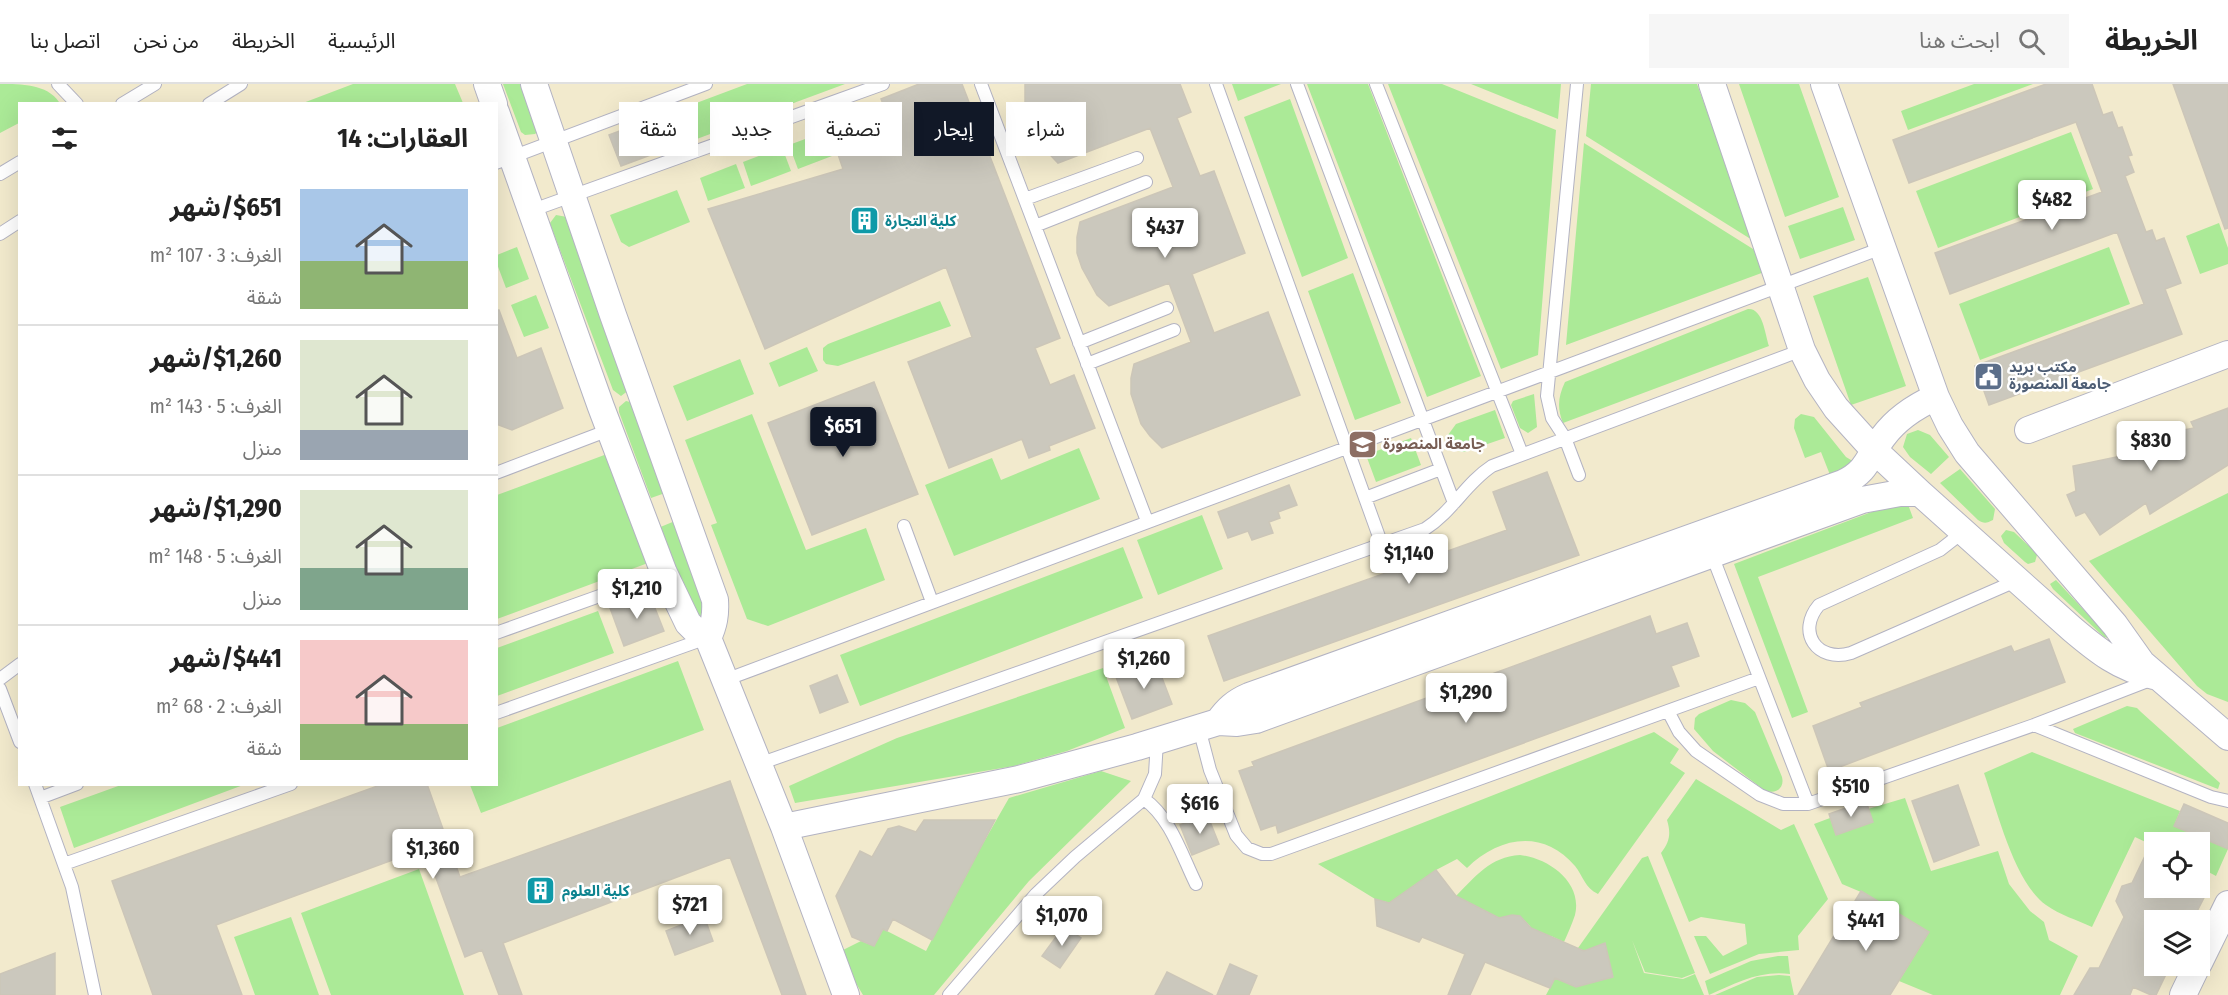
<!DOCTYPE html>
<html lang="ar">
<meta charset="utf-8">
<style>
body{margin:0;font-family:"Fira Sans Condensed","Noto Sans Arabic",sans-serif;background:#f6f6f6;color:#222;direction:rtl;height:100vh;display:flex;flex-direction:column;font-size:22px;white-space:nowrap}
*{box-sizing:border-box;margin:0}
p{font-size:20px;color:#767676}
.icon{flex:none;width:33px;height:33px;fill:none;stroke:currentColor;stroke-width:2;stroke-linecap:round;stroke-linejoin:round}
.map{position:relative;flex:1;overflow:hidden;direction:ltr}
.details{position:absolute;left:18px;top:18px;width:480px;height:684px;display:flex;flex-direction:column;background:#fff;border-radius:0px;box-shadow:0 6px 24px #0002;direction:rtl}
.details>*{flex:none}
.banner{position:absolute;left:516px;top:18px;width:570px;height:54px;direction:rtl;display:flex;gap:12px}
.tools{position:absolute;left:2144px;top:748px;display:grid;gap:12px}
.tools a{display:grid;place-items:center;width:66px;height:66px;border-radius:0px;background:#fff;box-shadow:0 6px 24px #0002;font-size:30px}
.price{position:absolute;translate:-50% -51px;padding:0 14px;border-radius:6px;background:#fff;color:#222;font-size:20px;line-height:39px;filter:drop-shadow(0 2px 3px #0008)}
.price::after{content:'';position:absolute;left:50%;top:36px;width:18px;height:14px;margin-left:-9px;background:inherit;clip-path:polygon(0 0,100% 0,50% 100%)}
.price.active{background:#111827;color:#fff}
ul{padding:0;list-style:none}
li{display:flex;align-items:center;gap:18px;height:150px;padding:0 30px}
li+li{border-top:2px solid #e0e0e0}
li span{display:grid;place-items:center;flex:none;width:168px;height:120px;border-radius:0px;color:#555}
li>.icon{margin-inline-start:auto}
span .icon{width:72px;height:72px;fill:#fffc;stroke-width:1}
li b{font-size:26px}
h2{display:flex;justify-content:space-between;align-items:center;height:72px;padding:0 30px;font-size:26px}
.pill{padding:0 21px;border-radius:0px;background:#fff;box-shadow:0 6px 24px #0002;font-size:21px;line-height:54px}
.pill.active{background:#111827;color:#fff}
header{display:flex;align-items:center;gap:36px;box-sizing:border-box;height:84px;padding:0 30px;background:#fff;border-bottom:2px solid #e0e0e0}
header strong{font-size:28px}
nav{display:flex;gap:33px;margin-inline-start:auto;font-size:21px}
.search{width:420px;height:54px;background:#f6f6f6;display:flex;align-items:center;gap:15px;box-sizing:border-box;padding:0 21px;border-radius:0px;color:#767676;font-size:22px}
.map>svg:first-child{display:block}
.education{fill:#f2eacd;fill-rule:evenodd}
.green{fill:#abea97}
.building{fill:#cbc8bd;stroke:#ccc6b8;stroke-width:1.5}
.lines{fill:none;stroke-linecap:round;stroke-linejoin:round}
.lane-casing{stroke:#b3b3c2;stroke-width:14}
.street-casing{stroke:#b3b3c2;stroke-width:28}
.lane{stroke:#fff;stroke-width:12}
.street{stroke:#fff;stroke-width:26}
.labels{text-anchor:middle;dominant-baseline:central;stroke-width:5;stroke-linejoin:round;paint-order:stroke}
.culture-label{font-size:15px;font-weight:bold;fill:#0d838f;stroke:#fff;text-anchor:start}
.service-label{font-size:15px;font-weight:bold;fill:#4e5e75;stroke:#fff;text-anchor:start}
.education-label{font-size:15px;font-weight:bold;fill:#785e54;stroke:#fff;text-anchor:start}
</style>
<header>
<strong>الخريطة</strong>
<div class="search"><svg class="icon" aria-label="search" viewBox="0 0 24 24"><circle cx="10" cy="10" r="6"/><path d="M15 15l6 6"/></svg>ابحث هنا</div>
<nav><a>الرئيسية</a><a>الخريطة</a><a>من نحن</a><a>اتصل بنا</a></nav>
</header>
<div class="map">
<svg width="2228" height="911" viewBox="0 0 2228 911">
<rect width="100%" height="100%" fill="#efeadf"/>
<path class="education" d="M0 0H2228V911H0ZM20 20H496V700H20ZM2154 759H2199V804H2154ZM2154 837H2199V882H2154Z"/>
<path class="green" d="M0 0C21 0 47 0 59 18L20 20 19 39 0 49Z
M353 0H455L463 19H303Z
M503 0H526L538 47 535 50 525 51 521 48Z
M747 0H845L686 59 675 27Z
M1232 0H1281L1238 17Z
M1307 0H1368L1481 292 1427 313Z
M1388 0H1442L1556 46 1538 271 1501 285Z
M1471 0H1561L1558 35Z
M1591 0H1697L1753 152 1749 154 1586 52Z
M1739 0H1799L1839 113 1785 133Z
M1974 0H2033L1908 46 1901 27Z
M1290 15 1348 174 1302 193 1244 33Z
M824 48 832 72 798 85 789 61Z
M2071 48 2093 105 1938 164 1916 107Z
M1584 59 1761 170 1767 187 1566 261Z
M782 63 791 87 751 102 743 78Z
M736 80 745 104 708 117 700 94Z
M677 106 690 138 629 163 621 158 610 131Z
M1843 123 1855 156 1800 175 1788 142Z
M556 131 567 133 629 306 621 312 613 306 552 145 550 139Z
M2219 139 2228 164V180L2200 190 2186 152Z
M517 163 529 195 506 204 497 180V171Z
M2109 163 2130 220 1980 276 1959 220Z
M1353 189 1401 319 1355 336 1308 207Z
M1868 193 1906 302 1851 321 1813 212Z
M536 211 549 244 524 253 511 221Z
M940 217 951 242 838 282 826 280 823 276V264L828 260Z
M1748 225C1763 224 1765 250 1769 262L1563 339C1557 324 1558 313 1565 298Z
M807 263 818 287 779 303 769 279Z
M740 275 754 310 687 337 673 302Z
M1534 310 1537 343 1528 349 1520 344 1511 321 1513 317Z
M626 317 634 319 668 408 651 414 619 328V323Z
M1495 326 1505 354 1464 368 1458 367 1452 364 1448 351 1456 340Z
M752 330 806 466 866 444 885 496 768 542 747 535 711 441 717 439 685 356Z
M1801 330 1814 333 1846 373 1856 379 1832 396 1821 368 1805 374 1794 344 1795 335Z
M1918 346 1930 351 1949 373 1931 390 1910 373 1903 363 1907 350Z
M1411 354 1421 381 1376 398 1366 371Z
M1079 364 1100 415 954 472 925 401 992 374 1001 396Z
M607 370 648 479 497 535V411Z
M1960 385 1995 425 1993 436C1987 439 1984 440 1978 436L1940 399Z
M2228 409V618L2207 610 2197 602 2089 477Z
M1906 415 1913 434 1758 493 1808 628 1792 634 1734 480Z
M1202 431 1223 485 1158 511 1137 456Z
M675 437 706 522 702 532H694L658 444Z
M2006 446 2014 448 2035 468 2037 471 2035 478 2028 480 2025 478 2004 459 2001 452Z
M1123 463 1143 514 860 622 840 571Z
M2056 496 2107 551 2108 554 2104 553 2053 505 2050 500Z
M598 527 614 569 497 612V564Z
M678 577 704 646 481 729 470 701 496 700 497 644Z
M1103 584 1125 644 1067 667 1014 682 795 719 789 702 897 654Z
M1731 616 1745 619 1755 628 1782 693C1785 705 1775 711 1764 706L1713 667 1694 645 1695 634 1699 630Z
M2127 622 2137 624 2141 628 2220 699 2218 705 2075 649 2073 645Z
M1654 648 1679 665 1670 679 1685 689 1598 810C1585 804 1583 792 1575 782 1543 744 1498 753 1467 784L1457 775 1436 786 1390 820 1384 817 1380 818 1318 780Z
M2032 668 2180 727 2174 742 2228 765 2216 792 2199 783V759H2154V762L2135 753 2092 843C2077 836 2060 831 2046 821 2014 798 1997 726 1984 689Z
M1101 687 1131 697 1029 797 934 911H863L851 891 843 866 861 857 874 862 883 845 926 867 962 796 1009 714Z
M1696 695 1781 746 1794 740 1828 815 1798 852 1799 866 1759 870 1710 890 1694 852H1706L1723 872 1747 860 1745 840 1701 833 1689 838 1661 769C1670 758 1671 749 1667 736Z
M246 700 74 764 60 723 121 701Z
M1905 714 1931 787 1998 767 2009 800 2030 827 2044 838 2049 856 2078 872 2060 911H1933L1899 897 1929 848 1861 808 1842 800 1814 740 1830 734 1836 751 1873 738 1868 725Z
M1520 771C1548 774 1583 798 1575 831 1572 840 1568 849 1564 858L1551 852 1531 849 1530 842 1520 832H1505L1499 837 1456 812C1476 792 1490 773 1520 771Z
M1648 772 1695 889 1682 894 1645 888 1632 856 1644 889 1683 895 1695 890 1704 911H1546L1555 894 1586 875 1591 899 1613 893 1605 859 1584 867 1578 864 1642 774Z
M419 785 464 911H331L301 829Z
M291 833 319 911H255L234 853Z
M1778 872H1788L1790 890C1760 886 1736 899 1709 911L1705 897 1751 877Z
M1779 891 1790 892 1794 911H1715L1757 893Z"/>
<path class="building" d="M919 0H962L1060 254 1035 264 1050 301 1074 291 1095 344 1049 362 1050 366 1029 374 1022 355 949 384 908 278 972 253 946 183 765 265 708 125 843 85 828 41 883 20 881 15Z
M1025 0H1180L1191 28 1177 34 1200 92 1214 87 1245 169 1192 190 1214 249 1268 228 1300 311 1162 364 1150 352 1141 340 1131 310V294L1134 280 1191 258 1169 199 1109 222 1097 211 1082 184 1077 169V153L1080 138 1173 103 1150 44 1058 79 1037 57 1030 43 1025 28Z
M2046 0H2092L2103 31 2112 28 2118 44 2122 43 2132 71 2128 72 2134 88 2125 92 2146 148 2152 146 2156 157 2164 154 2181 199 2165 205 2182 250 1989 321 1975 282 2144 220 2117 148 1950 210 1935 169 2102 108 2076 38 1909 99 1893 56Z
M2173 0H2228V144L2225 145Z
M660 32 672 63 621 82 609 51Z
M496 226H499L517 274 541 264 563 324 512 346 496 340Z
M874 298 918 410 812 451 768 339Z
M2228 324V381L2150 430 2146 419 2100 451 2085 428 2076 432 2067 411 2076 407 2073 382 2126 371 2121 358 2194 344 2191 338Z
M1547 388 1579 471 1224 597 1208 552 1507 446 1493 408Z
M1289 401 1297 421 1278 428 1280 434 1269 438 1273 449 1252 456 1248 447 1228 454 1218 428Z
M649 509 664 547 624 562 610 524Z
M1650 532 1656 550 1687 539 1699 572 1671 582 1679 602 1278 749 1276 741 1261 746 1239 687 1254 682 1252 678Z
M2049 555 2065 598 1829 687 1813 642 1862 623 1860 619 2011 562 2014 568Z
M1156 578 1172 620 1132 635 1116 593Z
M837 591 848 618 820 629 810 602Z
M730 697 806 911H782L730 773 503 859 522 911H499L482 866 465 873 425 764 216 841 242 911H153L112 797 383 700H427L460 793Z
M1958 701 1979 761 1934 778 1912 717Z
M1866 717 1873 738 1836 751 1829 730Z
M2184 720 2228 739V765L2174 742Z
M1207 730 1219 760 1192 771 1180 741Z
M924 736H995L932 856 893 835 887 847 883 845 874 862 852 853 836 812 860 767 872 773 888 745 899 742 916 748Z
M2154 753V804H2209L2192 837H2154V882H2170L2156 911H2151L2133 903 2130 911H2074L2090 884H2099L2124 833 2116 817 2122 802 2132 799Z
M1436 786 1456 812 1499 834 1512 831 1520 832 1531 844 1584 867 1605 859 1613 893 1576 903 1555 894 1550 904 1485 878 1470 911H1448L1465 870 1422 853 1419 858 1377 842 1375 815 1389 819Z
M1861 807 1929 848 1890 911H1798Z
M704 832 713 857 675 871 666 847Z
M1064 842 1081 854 1060 884 1042 872Z
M55 869V911H0V890Z
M1230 880 1257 892 1249 911H1217Z
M1167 888 1213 911H1155Z"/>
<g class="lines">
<defs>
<path id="lane" d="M58 0 77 20
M981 0 1147 437
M1216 0 1382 461
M1297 0 1454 419
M1376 0 1522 370
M1577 0 1547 312 1552 334 1565 354 1579 391
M122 20 155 0
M209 20 241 0
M496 79 706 0
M0 90 20 78
M1025 115 1137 74
M530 127 883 0
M1035 142 1146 98
M0 150 20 137
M1079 259 1167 224
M1087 280 1174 246
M496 389 609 346
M1365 414 1441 385
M904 442 932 518
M1963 448 1940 466 1819 521C1796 548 1817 579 1851 569L2018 496
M1712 471 1808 720
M496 549 664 489
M0 595 20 580
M725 596 1882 164
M0 605 20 658
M1668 627 1679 648 1696 667 1760 711 1783 720H1808L2034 641 2153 595
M496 629 707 554
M2034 641 2211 713 2228 717
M1199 644 1210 686 1236 751 1247 764 1262 770H1271L1759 594
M759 680 1425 445C1452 428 1466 399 1492 382L1802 266
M35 700 72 803 95 911
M40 714 77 700
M1144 715C1171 734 1182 772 1196 800
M64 780 291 700
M949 911 1036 810 1075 773 1144 715 1155 690 1157 657"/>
<path id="street" d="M487 0 494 20
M534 0 613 231 715 516C716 531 714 541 708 554
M1712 0 1802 266 1817 296 1836 324 1874 366 1920 409 2072 545C2098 567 2119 584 2154 592
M1824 0 1936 313 1950 342 1967 369 2115 541 2142 579 2228 653
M496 28 601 323 664 489 688 539 697 548 708 554 784 743 846 911
M2028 346 2228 270
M1218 638C1227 625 1235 618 1249 612L1843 399C1868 387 1868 373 1883 353 1897 334 1916 322 1936 313
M784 743 1019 695 1137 663 1218 638 1237 639 1256 636 1862 416 1900 409H1920
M2199 879 2228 820
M2183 911 2197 882"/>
</defs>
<use href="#lane" class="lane-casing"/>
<use href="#street" class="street-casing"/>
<use href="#lane" class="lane"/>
<use href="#street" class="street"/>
</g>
<defs>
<symbol id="building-square" viewBox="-11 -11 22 22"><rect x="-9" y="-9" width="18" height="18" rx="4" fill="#0f9aa8" stroke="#fff"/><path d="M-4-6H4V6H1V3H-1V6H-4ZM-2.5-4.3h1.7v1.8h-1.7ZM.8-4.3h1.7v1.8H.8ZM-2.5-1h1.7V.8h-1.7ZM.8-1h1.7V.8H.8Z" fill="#fff"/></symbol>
<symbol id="civic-square" viewBox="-11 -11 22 22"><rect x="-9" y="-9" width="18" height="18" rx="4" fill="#5c6f8a" stroke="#fff"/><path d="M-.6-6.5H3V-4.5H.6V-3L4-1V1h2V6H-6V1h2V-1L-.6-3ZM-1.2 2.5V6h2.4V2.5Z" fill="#fff"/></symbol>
<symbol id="university-square" viewBox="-11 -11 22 22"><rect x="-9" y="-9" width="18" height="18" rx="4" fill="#8d6e63" stroke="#fff"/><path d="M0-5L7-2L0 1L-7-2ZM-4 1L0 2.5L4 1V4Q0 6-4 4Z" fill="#fff"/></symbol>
</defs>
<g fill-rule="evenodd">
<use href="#building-square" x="848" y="120" width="33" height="33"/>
<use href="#civic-square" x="1972" y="276" width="33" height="33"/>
<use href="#university-square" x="1346" y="344" width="33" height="33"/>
<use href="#building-square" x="524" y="790" width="33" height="33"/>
</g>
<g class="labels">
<g class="culture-label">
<text x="885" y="137">كلية التجارة</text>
<text x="562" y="807">كلية العلوم</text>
</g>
<g class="service-label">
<text x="2009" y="283">مكتب بريد<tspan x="2009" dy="17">جامعة المنصورة</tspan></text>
</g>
<g class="education-label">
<text x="1383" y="360">جامعة المنصورة</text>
</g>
</g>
</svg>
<div class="tools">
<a><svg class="icon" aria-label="locate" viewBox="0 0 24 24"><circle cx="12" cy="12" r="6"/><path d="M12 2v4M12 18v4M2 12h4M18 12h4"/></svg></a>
<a><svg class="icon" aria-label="layers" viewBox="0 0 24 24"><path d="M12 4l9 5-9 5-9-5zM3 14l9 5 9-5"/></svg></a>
</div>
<b class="price" style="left:2052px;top:147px">$482</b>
<b class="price" style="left:1165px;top:175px">$437</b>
<b class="price active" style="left:843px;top:374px">$651</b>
<b class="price" style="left:2151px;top:388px">$830</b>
<b class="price" style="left:1409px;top:501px">$1,140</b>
<b class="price" style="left:637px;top:536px">$1,210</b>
<b class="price" style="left:1144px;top:606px">$1,260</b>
<b class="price" style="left:1466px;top:640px">$1,290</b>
<b class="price" style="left:1851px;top:734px">$510</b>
<b class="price" style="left:1200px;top:751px">$616</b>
<b class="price" style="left:433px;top:796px">$1,360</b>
<b class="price" style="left:690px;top:852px">$721</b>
<b class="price" style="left:1062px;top:863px">$1,070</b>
<b class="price" style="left:1866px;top:868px">$441</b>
<div class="banner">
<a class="pill">شراء</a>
<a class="pill active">إيجار</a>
<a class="pill">تصفية</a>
<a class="pill">جديد</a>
<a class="pill">شقة</a>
</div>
<section class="details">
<h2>العقارات: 14<svg class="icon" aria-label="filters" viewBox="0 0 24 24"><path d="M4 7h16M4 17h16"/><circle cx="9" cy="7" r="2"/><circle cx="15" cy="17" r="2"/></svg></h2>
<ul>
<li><span style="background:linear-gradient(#a9c7e8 60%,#8fb573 0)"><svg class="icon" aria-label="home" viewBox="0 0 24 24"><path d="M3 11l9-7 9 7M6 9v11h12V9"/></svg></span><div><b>$651/شهر</b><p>الغرف: 3 · 107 m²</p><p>شقة</p></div></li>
<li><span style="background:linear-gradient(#dfe7d0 75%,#9aa5b1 0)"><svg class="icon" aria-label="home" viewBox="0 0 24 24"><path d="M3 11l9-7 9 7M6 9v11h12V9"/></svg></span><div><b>$1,260/شهر</b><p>الغرف: 5 · 143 m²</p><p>منزل</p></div></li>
<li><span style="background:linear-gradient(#dfe7d0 65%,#7fa58c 0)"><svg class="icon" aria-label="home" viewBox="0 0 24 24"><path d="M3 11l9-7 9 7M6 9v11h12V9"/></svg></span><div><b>$1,290/شهر</b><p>الغرف: 5 · 148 m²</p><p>منزل</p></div></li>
<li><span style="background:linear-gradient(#f6c9c9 70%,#8fb573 0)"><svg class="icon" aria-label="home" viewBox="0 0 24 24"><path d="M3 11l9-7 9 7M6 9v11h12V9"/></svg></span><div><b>$441/شهر</b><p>الغرف: 2 · 68 m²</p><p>شقة</p></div></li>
</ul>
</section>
</div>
